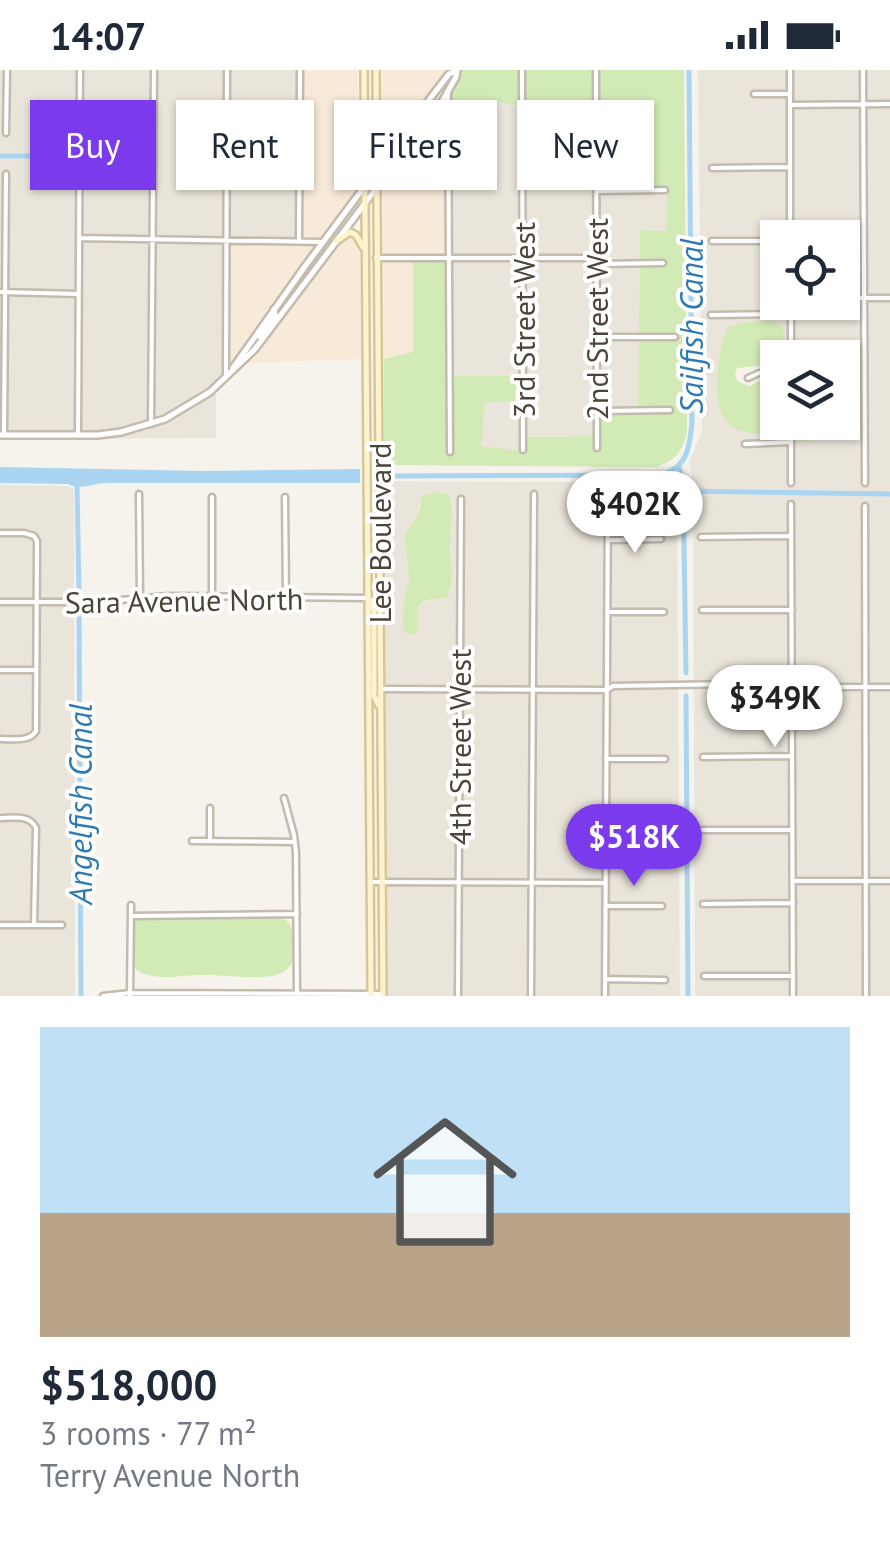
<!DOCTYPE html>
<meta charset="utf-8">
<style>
body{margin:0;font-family:"PT Sans",sans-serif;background:#f2f2f3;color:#1f2937;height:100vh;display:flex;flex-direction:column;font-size:38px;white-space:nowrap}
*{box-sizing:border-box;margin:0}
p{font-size:32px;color:#747a83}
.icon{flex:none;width:55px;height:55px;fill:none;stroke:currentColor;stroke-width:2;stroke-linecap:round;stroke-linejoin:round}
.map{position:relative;height:926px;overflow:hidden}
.details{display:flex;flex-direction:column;background:#fff;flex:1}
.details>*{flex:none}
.hud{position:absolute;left:30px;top:30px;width:830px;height:90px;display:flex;gap:20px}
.controls{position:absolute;left:760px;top:150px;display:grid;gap:20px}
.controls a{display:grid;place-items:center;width:100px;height:100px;border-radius:0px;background:#fff;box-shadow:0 2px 8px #0004;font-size:50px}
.price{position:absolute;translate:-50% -85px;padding:0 22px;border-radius:35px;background:#fff;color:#222;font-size:32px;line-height:65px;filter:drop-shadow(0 2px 5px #0008)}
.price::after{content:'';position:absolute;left:50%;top:60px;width:30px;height:22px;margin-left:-15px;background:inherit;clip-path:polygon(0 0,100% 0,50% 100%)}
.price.active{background:#7c3aed;color:#fff}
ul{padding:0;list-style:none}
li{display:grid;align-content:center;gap:20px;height:530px;padding:0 40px}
li span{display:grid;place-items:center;height:310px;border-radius:0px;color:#555}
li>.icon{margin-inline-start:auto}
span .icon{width:180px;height:180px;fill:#fffc;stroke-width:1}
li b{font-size:42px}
.tag{padding:0 35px;border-radius:0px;background:#fff;box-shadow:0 2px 8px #0004;font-size:35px;line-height:90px}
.tag.active{background:#7c3aed;color:#fff}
.status{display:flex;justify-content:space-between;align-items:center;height:70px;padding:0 50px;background:#fff;direction:ltr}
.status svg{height:28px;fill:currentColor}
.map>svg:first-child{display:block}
.residential{fill:#eae5da;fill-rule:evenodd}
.commercial{fill:#f7ead8}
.green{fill:#d2eab5}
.water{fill:#a9d4f2}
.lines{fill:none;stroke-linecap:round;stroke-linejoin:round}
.canal{stroke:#a9d4f2;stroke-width:5}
.minor-casing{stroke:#c2bbae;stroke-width:9}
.tertiary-casing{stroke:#c2bbae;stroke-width:10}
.secondary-casing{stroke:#d6c79b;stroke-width:10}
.minor{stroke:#fff;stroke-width:4}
.tertiary{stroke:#fff;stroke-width:5}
.secondary{stroke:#fff3cd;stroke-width:5}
.labels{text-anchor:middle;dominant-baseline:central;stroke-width:8;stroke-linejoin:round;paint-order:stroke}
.street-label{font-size:30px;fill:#4b4439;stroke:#fff}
.water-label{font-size:32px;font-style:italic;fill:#2e7ab2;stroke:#fff}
</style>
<div class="status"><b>14:07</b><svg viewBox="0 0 49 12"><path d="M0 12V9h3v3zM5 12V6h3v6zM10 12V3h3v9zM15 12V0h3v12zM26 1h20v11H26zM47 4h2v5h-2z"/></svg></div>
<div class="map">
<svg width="890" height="926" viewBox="0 0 890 926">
<rect width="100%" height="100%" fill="#f6f3ec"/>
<path class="residential" d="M0 0H299V168L229 169 228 302 209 320 174 342 121 360 98 362H0Z
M698 0H890V926H695L693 414 689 392 702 361ZM778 168H842V232H778ZM786 274V287H795V278L806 287 842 288 843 311 845 315 842 352 833 353 815 370 795 372V367L785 365 719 298Z
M479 30 528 36 529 68H586V42L638 37V86L604 85 603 113 667 117V161L640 160 638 343 596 366 524 367 523 381 480 376 485 331 515 306H450L448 43 477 42Z
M216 321V368L70 369 0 368H98L122 365 177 346Z
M671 408 677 413 680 926H386L384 411 640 412ZM444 422 450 424 453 434 450 473 452 507 450 523 418 535 416 540 418 562 403 559 409 509 405 465 418 445 419 434 433 423Z
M0 415 67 416 73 419 74 425 75 926H0Z"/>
<path class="commercial" d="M299 0H358L359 121 271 237 228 302 229 169 298 168Z
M382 0H448L400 67H390L382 63Z
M448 27V188H413V283L384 289 383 113Z
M348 165 355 167 360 175 361 289 246 293 257 281 339 173Z"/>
<path class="green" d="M460 0H684L687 362C683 381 675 391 656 397L384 395V289L413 282V188H448L450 306H516L515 331 485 332 481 376 523 381V367L595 366 599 337 638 343 640 160 666 161 667 118 603 113 604 85H638V37L587 42 586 68H528V36L479 30 477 42 448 43C448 24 456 17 460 0Z
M761 251 775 252 783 258 786 287 778 288 777 294 737 298 735 305 738 312 750 316 768 306H777L778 352 833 353C821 368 815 372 795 372L794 367C776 362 757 367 739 360 706 349 717 283 727 258L744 252Z
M438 422 449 424C456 440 450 456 450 472 449 491 457 511 446 528 416 529 416 534 418 562 411 566 408 565 403 559L404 532 409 509 405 465 418 445 422 426Z
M147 847H273L286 850C294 859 296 868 295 879 294 891 290 900 279 904 263 911 221 904 200 905 187 905 174 908 161 907 152 906 137 904 133 895 127 882 132 861 136 848Z"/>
<path class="water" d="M0 397 205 401 360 399V413H107C93 413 79 421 68 414L0 413Z"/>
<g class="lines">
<path class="canal" d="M0 86H71
M679 397 683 411 686 603
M387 406 660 405C688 398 690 376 692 352L689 0
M77 414 79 524
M684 421 890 424
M79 542 81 926
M686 626 688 926"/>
<defs>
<path id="minor" d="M522 0 523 380
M596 0 597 378
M790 0V168
M863 0 865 413
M448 21 450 382
M754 24H790
M790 35 890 34
M596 44H631
M6 63 7 0
M712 98 790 97
M596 121 665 120
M79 168 323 172
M299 170 300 0
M712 171H778
M376 188H596
M598 194 663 193
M0 222 79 224
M842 228H890
M711 245 791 244
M596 267H675
M791 288V232
M226 305 227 0
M748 308 759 303H778
M597 341 670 340
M791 352V413
M151 354 154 0
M4 364 6 104
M78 365 80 0
M745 374 791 372
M139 424 140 528
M212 427V526
M285 427 286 527
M791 434 793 926
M865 436 866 926
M0 463H24L34 466 37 471 36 661C30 672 12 669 0 669
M701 467 791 466
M608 470 661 469
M0 532H96L169 526 368 528
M702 540H792
M607 542H664
M0 600H36
M381 619 607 620 613 616 792 613 805 617H890
M703 687 792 686
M606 689H665
M284 728 294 765 296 783 297 926
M0 748C13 748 30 744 36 758L34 855
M702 760H792
M606 763H665
M192 771 295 772
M210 771V738
M795 811H890
M370 812 605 813
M703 834 793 833
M607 836H662
M131 846 297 844
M0 855H62
M704 906H793
M605 909 665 910
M103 926 130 923 383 924
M130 926 131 835
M458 926 461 429
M531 926 534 424
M605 926 608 428"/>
<path id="tertiary" d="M260 267 275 245 274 239
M233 298 306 195 432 26 449 4 456 1
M0 365H98L121 362 165 349 210 322 255 279 443 30 456 7 457 0"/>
<path id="secondary" d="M364 0 371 926
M376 0 383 926
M376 63 389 70 402 69
M337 171 350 162 356 165 363 177
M370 530 374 541V626L379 636"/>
</defs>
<use href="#minor" class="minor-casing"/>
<use href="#tertiary" class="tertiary-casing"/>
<use href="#secondary" class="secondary-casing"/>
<use href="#minor" class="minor"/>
<use href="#tertiary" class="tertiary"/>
<use href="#secondary" class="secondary"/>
</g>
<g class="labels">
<g class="street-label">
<text transform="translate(596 249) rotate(-90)">2nd Street West</text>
<text transform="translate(523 250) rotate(-90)">3rd Street West</text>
<text transform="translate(379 463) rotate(-90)">Lee Boulevard</text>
<text transform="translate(184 530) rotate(-1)">Sara Avenue North</text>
<text transform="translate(459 677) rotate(-90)">4th Street West</text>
</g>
<g class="water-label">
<text transform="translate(691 256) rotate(-90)">Sailfish Canal</text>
<text transform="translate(80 734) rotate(-90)">Angelfish Canal</text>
</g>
</g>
</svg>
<div class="controls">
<a><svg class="icon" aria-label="locate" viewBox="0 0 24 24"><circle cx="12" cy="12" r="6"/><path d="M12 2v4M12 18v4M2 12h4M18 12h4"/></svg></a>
<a><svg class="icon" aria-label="layers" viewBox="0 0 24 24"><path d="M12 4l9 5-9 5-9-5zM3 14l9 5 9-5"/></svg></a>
</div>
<b class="price" style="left:635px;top:486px">$402K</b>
<b class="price" style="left:775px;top:680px">$349K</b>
<b class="price active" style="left:634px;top:819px">$518K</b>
<div class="hud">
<a class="tag active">Buy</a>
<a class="tag">Rent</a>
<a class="tag">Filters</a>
<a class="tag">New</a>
</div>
</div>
<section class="details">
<ul>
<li><span style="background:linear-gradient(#bfe0f5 60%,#b9a48a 0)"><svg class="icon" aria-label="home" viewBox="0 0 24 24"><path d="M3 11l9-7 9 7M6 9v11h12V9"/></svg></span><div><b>$518,000</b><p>3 rooms · 77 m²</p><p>Terry Avenue North</p></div></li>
</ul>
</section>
